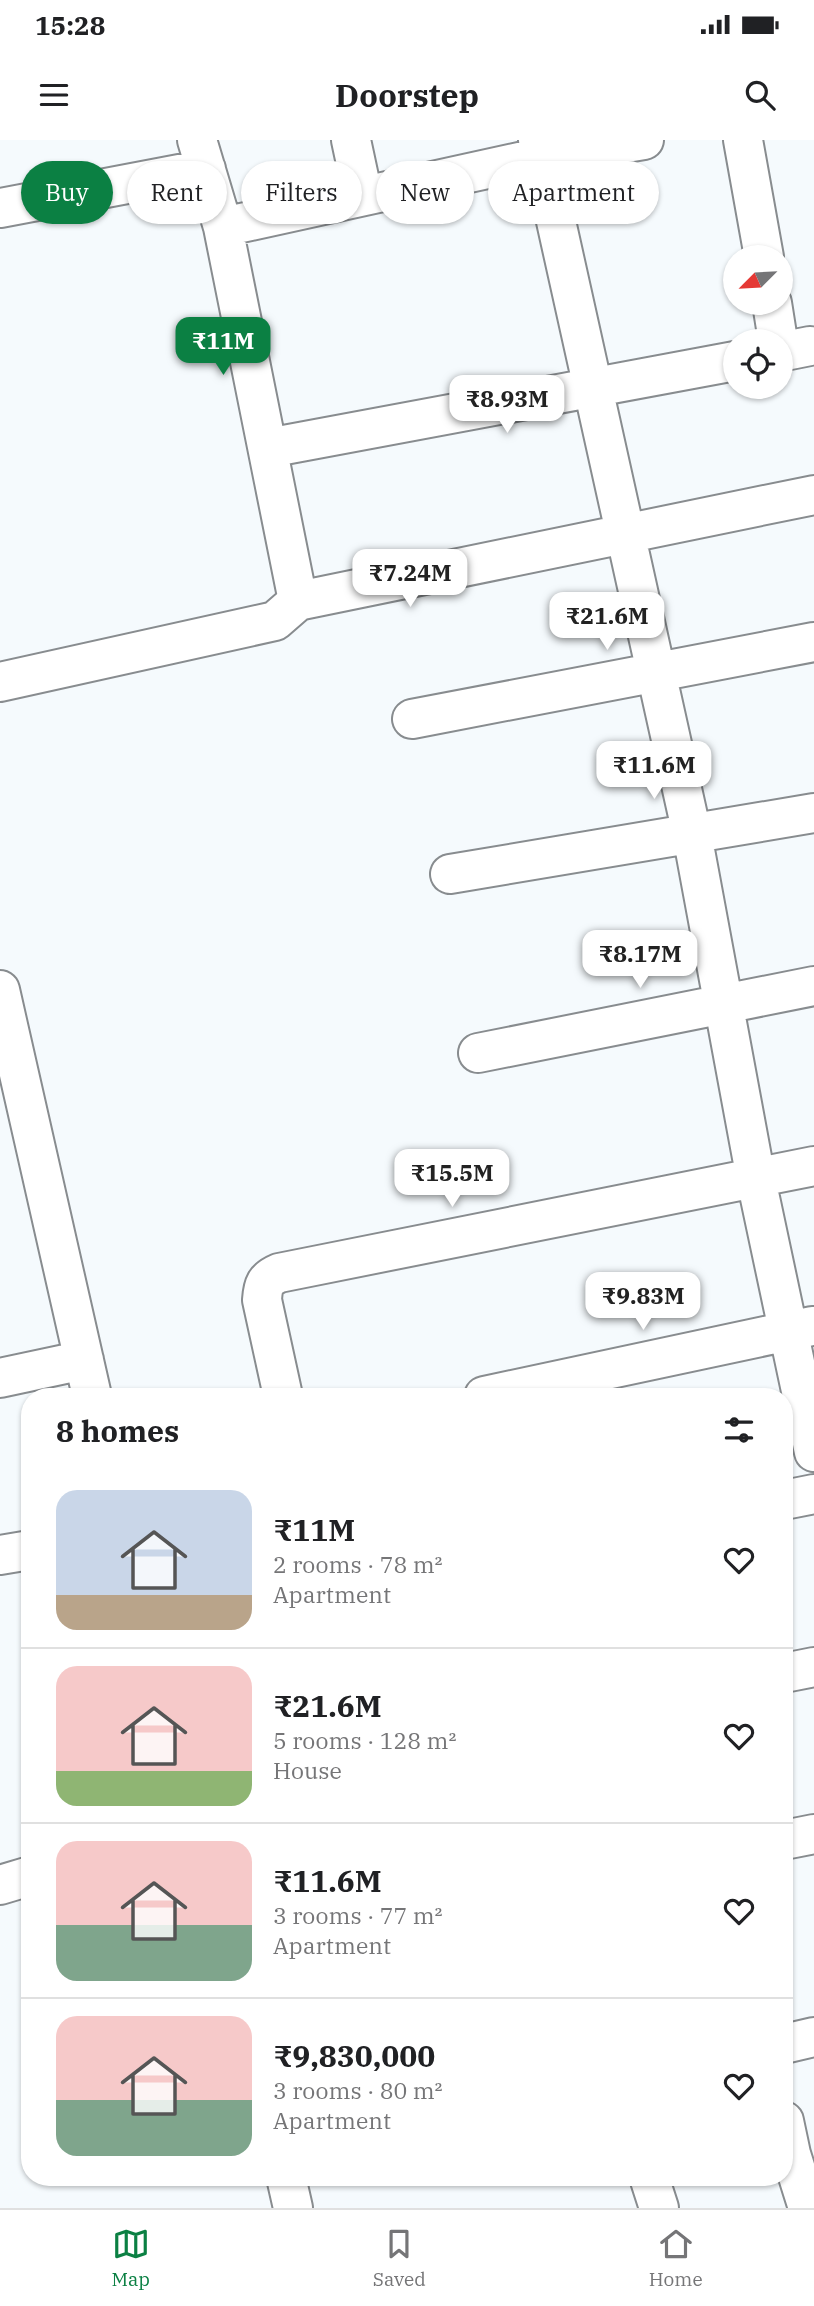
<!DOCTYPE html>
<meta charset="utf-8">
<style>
body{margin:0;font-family:"IBM Plex Serif",serif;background:#f6f6f6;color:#202124;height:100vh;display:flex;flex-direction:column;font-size:26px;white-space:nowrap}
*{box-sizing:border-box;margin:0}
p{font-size:23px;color:#757577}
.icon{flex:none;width:38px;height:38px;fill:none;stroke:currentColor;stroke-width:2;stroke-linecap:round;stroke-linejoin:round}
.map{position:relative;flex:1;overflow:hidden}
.drawer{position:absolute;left:21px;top:1248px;width:772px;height:798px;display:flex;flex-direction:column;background:#fff;border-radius:28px;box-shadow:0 2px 5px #0004}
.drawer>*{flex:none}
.banner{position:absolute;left:21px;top:21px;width:774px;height:63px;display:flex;gap:14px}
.needle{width:46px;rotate:246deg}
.controls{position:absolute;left:723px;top:105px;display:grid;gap:14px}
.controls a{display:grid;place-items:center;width:70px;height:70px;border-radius:50%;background:#fff;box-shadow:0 2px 5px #0004;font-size:35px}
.price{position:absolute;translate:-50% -60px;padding:0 16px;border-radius:14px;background:#fff;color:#222;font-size:23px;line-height:46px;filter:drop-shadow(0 2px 4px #0008)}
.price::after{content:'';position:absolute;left:50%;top:42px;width:21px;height:16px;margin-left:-10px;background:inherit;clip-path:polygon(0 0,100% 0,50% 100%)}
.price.current{background:#0b8043;color:#fff}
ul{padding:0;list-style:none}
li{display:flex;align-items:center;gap:21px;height:175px;padding:0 35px}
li+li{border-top:2px solid #e0e0e0}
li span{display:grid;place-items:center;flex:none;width:196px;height:140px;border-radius:21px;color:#555}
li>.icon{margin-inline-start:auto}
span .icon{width:84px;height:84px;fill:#fffc;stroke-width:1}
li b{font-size:30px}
h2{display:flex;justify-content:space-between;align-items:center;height:84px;padding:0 35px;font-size:30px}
.tag{padding:0 24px;border-radius:32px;background:#fff;box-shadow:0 2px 5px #0004;font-size:24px;line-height:63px}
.tag.current{background:#0b8043;color:#fff}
.status{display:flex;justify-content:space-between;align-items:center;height:49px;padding:0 35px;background:#fff;direction:ltr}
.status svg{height:19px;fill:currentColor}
header{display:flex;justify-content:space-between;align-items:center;height:91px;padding:0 35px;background:#fff;font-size:32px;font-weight:700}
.menu{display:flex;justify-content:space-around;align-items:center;height:98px;border-top:2px solid #e0e0e0;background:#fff;font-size:19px;color:#757577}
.menu a{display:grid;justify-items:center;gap:4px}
.menu .current{color:#0b8043}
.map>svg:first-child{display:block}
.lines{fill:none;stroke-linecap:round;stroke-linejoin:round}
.street-casing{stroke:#888c8f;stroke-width:42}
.street{stroke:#fff;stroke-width:38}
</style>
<div class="status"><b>15:28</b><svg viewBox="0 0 49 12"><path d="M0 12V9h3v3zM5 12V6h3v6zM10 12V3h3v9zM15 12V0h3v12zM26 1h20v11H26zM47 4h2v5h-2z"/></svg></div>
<header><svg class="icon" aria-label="menu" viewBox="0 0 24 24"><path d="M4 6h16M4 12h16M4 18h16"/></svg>Doorstep<svg class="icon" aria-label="search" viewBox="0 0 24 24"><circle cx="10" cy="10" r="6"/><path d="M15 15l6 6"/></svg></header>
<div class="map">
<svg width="814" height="2068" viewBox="0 0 814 2068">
<rect width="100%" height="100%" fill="#f5fafd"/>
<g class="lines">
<defs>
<path id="street" d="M197 0 223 87 298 461
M351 0 363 56
M538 0 692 694 756 1039 814 1312
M743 0 764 117
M0 68 206 29
M223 87 542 17 644 0
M772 163 778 201
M780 212 810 206
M268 308 735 221
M0 542 275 481 298 461 814 355
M412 579 814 502
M450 734 814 673
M0 850 92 1256
M478 913 814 846
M0 1238 84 1220
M283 1256 262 1160C263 1145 265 1139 279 1133L814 1026
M484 1256 812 1186
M784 1360 814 1354
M0 1415 30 1410
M784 1533 814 1527
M784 1700 814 1694
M0 1745 30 1736
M784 1904 814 1897
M784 1981 791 2014 808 2068
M286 2037 293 2068
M649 2037 659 2068"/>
</defs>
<use href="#street" class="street-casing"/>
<use href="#street" class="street"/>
</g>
</svg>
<div class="controls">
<a><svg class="needle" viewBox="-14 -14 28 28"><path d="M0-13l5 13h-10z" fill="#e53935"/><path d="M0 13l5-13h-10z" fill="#757577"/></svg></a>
<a><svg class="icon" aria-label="locate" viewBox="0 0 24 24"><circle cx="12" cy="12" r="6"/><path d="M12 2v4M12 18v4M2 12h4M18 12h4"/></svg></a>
</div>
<b class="price current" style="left:223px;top:237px">₹11M</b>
<b class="price" style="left:507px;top:295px">₹8.93M</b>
<b class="price" style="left:410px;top:469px">₹7.24M</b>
<b class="price" style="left:607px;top:512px">₹21.6M</b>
<b class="price" style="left:654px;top:661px">₹11.6M</b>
<b class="price" style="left:640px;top:850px">₹8.17M</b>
<b class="price" style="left:452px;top:1069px">₹15.5M</b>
<b class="price" style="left:643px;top:1192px">₹9.83M</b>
<div class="banner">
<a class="tag current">Buy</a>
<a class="tag">Rent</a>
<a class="tag">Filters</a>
<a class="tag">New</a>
<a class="tag">Apartment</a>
</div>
<section class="drawer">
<h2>8 homes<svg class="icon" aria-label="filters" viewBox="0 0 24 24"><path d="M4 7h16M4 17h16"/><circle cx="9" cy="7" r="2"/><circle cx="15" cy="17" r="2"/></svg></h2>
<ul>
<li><span style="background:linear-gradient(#c9d6e8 75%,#b9a48a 0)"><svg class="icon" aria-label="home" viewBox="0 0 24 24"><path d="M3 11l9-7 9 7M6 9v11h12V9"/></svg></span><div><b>₹11M</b><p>2 rooms · 78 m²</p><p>Apartment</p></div><svg class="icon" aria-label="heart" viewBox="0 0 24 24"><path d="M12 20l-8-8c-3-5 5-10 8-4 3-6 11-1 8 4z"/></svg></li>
<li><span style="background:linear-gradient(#f6c9c9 75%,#8fb573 0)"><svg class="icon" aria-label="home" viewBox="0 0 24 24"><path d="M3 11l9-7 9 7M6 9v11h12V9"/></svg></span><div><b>₹21.6M</b><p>5 rooms · 128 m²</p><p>House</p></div><svg class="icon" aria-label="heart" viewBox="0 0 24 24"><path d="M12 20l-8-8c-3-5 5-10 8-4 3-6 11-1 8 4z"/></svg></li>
<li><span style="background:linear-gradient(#f6c9c9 60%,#7fa58c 0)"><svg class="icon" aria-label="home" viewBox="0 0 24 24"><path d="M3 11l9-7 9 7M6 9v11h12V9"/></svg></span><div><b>₹11.6M</b><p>3 rooms · 77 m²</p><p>Apartment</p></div><svg class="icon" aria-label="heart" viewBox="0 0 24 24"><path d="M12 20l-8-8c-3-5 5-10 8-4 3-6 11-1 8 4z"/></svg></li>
<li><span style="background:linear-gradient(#f6c9c9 60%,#7fa58c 0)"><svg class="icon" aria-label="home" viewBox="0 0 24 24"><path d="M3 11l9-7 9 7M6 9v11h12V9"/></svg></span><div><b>₹9,830,000</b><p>3 rooms · 80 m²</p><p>Apartment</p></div><svg class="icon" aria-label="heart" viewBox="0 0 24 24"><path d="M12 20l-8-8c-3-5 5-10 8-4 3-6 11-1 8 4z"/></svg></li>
</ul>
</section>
</div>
<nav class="menu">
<a class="current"><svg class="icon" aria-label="map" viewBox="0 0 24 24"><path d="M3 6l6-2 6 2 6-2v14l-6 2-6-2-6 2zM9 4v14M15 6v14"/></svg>Map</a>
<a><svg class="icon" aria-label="saved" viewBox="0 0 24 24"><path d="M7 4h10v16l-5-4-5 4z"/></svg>Saved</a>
<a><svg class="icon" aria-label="home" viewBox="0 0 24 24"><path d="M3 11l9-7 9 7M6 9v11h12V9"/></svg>Home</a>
</nav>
